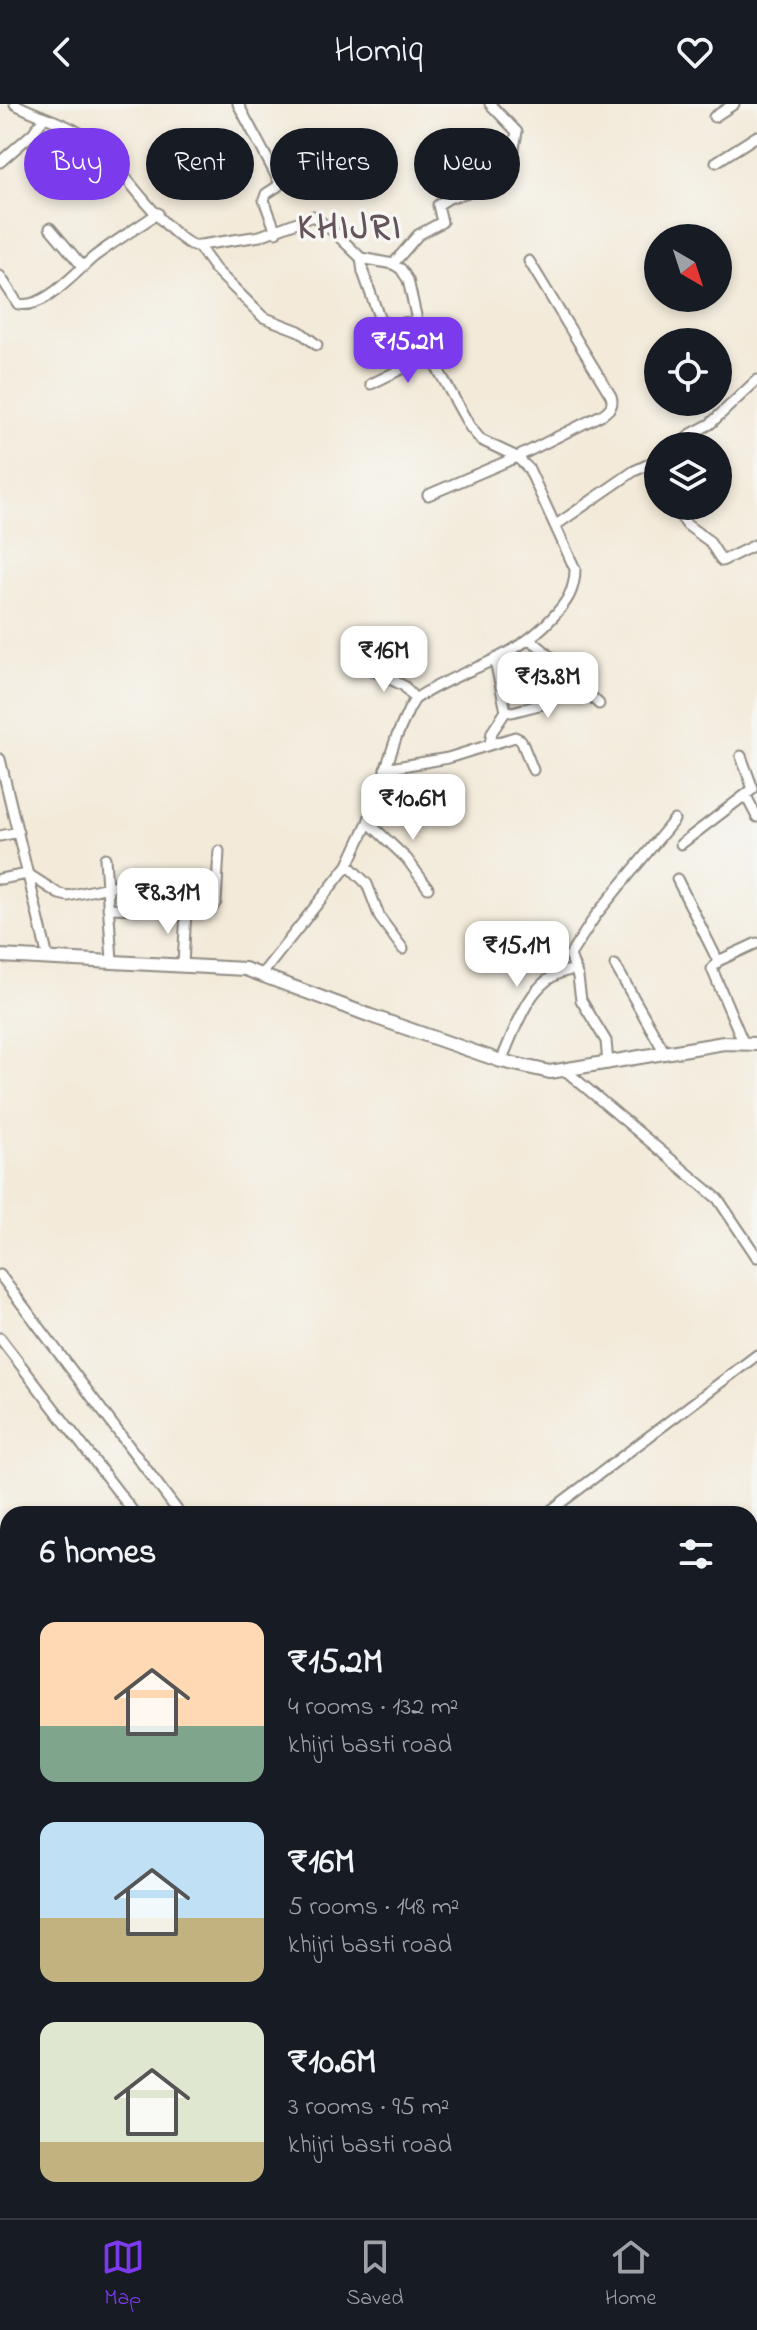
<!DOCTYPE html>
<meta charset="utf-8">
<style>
body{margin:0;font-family:"Indie Flower",sans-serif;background:#20242c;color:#f1f3f6;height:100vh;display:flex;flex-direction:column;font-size:30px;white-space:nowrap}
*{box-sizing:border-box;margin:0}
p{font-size:26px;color:#9ea1a6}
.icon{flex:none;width:44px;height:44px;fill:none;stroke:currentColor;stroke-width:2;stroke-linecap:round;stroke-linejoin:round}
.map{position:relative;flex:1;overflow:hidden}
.sheet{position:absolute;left:0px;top:1402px;width:758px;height:712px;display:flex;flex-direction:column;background:#171b24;border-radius:24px 24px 0 0;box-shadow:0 4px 12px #0003}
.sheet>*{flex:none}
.hud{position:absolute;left:24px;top:24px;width:710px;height:72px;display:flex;gap:16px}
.needle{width:52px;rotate:141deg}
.tools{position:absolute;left:644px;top:120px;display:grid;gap:16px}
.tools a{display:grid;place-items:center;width:88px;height:88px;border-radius:50%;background:#171b24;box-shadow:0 4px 12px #0003;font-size:40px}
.price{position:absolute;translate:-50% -68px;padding:0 18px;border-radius:16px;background:#fff;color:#222;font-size:26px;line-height:52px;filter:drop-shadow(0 2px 4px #0008)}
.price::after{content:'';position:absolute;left:50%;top:48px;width:24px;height:18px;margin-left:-12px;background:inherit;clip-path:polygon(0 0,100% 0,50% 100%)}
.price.selected{background:#7c3aed;color:#fff}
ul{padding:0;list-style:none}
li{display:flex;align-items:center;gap:24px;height:200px;padding:0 40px}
li span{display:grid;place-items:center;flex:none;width:224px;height:160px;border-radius:16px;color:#555}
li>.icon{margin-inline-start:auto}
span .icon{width:96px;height:96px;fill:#fffc;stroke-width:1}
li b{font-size:34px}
h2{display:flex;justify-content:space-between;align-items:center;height:96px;padding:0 40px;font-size:34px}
.chip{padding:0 28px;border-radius:36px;background:#171b24;box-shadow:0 4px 12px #0003;font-size:28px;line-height:72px}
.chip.selected{background:#7c3aed;color:#fff}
header{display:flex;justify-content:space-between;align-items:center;height:104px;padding:0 40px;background:#171b24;font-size:36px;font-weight:600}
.tab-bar{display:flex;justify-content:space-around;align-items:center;height:112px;border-top:2px solid #363941;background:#171b24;font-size:22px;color:#9ea1a6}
.tab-bar a{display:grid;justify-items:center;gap:4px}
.tab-bar .selected{color:#7c3aed}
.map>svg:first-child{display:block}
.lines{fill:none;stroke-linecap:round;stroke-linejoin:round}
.minor-casing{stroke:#8f8a82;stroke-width:13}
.tertiary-casing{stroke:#8f8a82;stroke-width:15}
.secondary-casing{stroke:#8f8a82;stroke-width:16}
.minor{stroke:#fff;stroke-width:9}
.tertiary{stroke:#fff;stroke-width:11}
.secondary{stroke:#fff;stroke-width:12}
.labels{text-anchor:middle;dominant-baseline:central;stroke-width:7;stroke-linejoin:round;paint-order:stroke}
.district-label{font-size:36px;font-weight:bold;letter-spacing:2px;fill:#64535a;stroke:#f6f6f2}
</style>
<header><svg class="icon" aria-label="back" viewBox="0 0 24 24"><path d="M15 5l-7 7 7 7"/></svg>Homiq<svg class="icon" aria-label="heart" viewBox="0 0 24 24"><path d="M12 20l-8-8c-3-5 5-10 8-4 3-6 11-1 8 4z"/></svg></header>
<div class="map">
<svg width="757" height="2114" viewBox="0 0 757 2114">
<rect width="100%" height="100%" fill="#f6f6f2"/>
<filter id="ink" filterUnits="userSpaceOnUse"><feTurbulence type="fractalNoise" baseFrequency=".0125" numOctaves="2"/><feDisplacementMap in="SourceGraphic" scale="16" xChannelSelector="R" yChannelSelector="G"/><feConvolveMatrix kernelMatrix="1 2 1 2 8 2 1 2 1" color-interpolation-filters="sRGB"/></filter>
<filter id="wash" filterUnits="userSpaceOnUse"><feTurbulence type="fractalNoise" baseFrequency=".006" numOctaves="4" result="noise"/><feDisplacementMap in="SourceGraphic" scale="32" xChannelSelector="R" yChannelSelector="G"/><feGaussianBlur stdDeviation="1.8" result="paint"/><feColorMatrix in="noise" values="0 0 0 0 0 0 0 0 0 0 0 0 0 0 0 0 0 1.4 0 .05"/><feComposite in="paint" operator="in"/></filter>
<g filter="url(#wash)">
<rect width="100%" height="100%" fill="#f3ead9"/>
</g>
<g filter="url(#ink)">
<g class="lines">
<defs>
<path id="minor" d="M15 0C43 15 75 20 98 43 125 68 163 128 194 142L260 132 313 112 333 127 361 154 393 160 401 165 408 176 417 216 430 251 470 323 481 336 517 353 529 365 575 465C575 486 567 498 553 513 511 559 463 563 415 595L409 605 396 634 368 718 348 761 262 870
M238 0 279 77 278 82 266 90 264 96 276 128
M714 13 734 0
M0 58 33 29 44 14
M716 58 757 32
M50 124 83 163
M199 143 215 165 263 213 299 227 317 241
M361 154 363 168 380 216 392 221 417 216
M393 160 418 131 442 118 438 101 449 94 481 84 492 76 514 44 517 28 490 0
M0 172 18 200C45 206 76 167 95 152 115 137 137 124 158 109
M371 280 430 251
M680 342 691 330 710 320 757 276
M648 361 658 376
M428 391 517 353 603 310C610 305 614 301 611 292L529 157
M673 402 687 421 709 437 722 457 757 440
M556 421 634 367 658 356
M550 552 599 600
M495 557 506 607 512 608 547 599 553 590C551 560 557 553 530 536
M370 565 404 582 415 595
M490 640 492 628 506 607
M0 655 48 854
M385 665 448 654 515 633 521 636 533 666
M746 692 757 713
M368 718 407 755 428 784
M0 732 18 728
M681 740 753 685 741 652
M105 754 112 856
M348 761 367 780 380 814 403 845
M0 775 28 770 59 790 68 792 162 771
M677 775 718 857
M108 804 210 807 216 798 219 747
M183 860 186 807
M615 861 665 949
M743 938 712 865 718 857 757 839
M501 957C516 924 532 866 576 866
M608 960 606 937 581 896 578 873 570 851 596 811 674 716
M566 967 718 1095 757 1153
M0 1171 180 1410
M0 1234 135 1410
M546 1410 757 1251
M0 1531 8 1537
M750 1703 757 1684
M0 1804 8 1808
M750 2069 757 2067
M345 2106 352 2114
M505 2106 510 2114
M435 2114 449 2106
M479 2114 481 2106"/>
<path id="tertiary" d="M750 1797 757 1798"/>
<path id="secondary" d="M0 852 245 865 371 912 501 957 550 968 724 939 757 940
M0 1682 8 1683
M634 2106 639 2114"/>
</defs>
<use href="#minor" class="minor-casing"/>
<use href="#tertiary" class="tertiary-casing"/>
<use href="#secondary" class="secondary-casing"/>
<use href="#minor" class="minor"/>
<use href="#tertiary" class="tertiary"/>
<use href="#secondary" class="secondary"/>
</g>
</g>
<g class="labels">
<g class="district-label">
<text x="350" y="125">KHIJRI</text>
</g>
</g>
</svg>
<div class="tools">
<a><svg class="needle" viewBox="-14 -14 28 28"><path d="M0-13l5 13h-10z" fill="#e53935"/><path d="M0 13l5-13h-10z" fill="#9ea1a6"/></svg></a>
<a><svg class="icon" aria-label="locate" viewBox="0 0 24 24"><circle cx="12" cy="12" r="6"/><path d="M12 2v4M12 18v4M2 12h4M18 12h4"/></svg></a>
<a><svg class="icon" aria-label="layers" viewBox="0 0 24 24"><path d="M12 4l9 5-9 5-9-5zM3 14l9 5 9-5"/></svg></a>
</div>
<b class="price selected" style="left:408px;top:281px">₹15.2M</b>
<b class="price" style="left:384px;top:590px">₹16M</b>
<b class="price" style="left:548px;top:616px">₹13.8M</b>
<b class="price" style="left:413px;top:738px">₹10.6M</b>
<b class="price" style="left:168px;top:832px">₹8.31M</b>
<b class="price" style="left:517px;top:885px">₹15.1M</b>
<div class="hud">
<a class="chip selected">Buy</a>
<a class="chip">Rent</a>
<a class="chip">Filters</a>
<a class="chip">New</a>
</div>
<section class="sheet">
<h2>6 homes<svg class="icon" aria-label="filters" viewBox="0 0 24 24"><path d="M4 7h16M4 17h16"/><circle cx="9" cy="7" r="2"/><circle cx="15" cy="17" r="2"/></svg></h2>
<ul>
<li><span style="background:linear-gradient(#ffd9b3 65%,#7fa58c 0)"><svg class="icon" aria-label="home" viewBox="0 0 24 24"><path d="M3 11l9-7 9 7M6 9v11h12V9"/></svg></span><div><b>₹15.2M</b><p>4 rooms · 132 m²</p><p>khijri basti road</p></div></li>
<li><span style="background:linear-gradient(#bfe0f5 60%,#c2b280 0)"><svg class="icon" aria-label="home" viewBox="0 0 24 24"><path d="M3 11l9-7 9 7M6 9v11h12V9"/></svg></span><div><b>₹16M</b><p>5 rooms · 148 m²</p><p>khijri basti road</p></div></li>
<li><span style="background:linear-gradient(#dfe7d0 75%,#c2b280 0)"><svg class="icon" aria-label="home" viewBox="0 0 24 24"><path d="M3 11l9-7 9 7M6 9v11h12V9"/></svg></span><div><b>₹10.6M</b><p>3 rooms · 95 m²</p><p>khijri basti road</p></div></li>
</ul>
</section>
</div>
<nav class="tab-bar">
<a class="selected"><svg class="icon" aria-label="map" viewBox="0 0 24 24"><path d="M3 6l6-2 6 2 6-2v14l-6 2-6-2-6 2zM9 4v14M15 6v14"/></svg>Map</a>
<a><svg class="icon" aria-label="saved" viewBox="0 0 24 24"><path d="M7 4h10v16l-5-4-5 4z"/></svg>Saved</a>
<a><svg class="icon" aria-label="home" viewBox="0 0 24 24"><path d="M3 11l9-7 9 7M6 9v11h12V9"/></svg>Home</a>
</nav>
